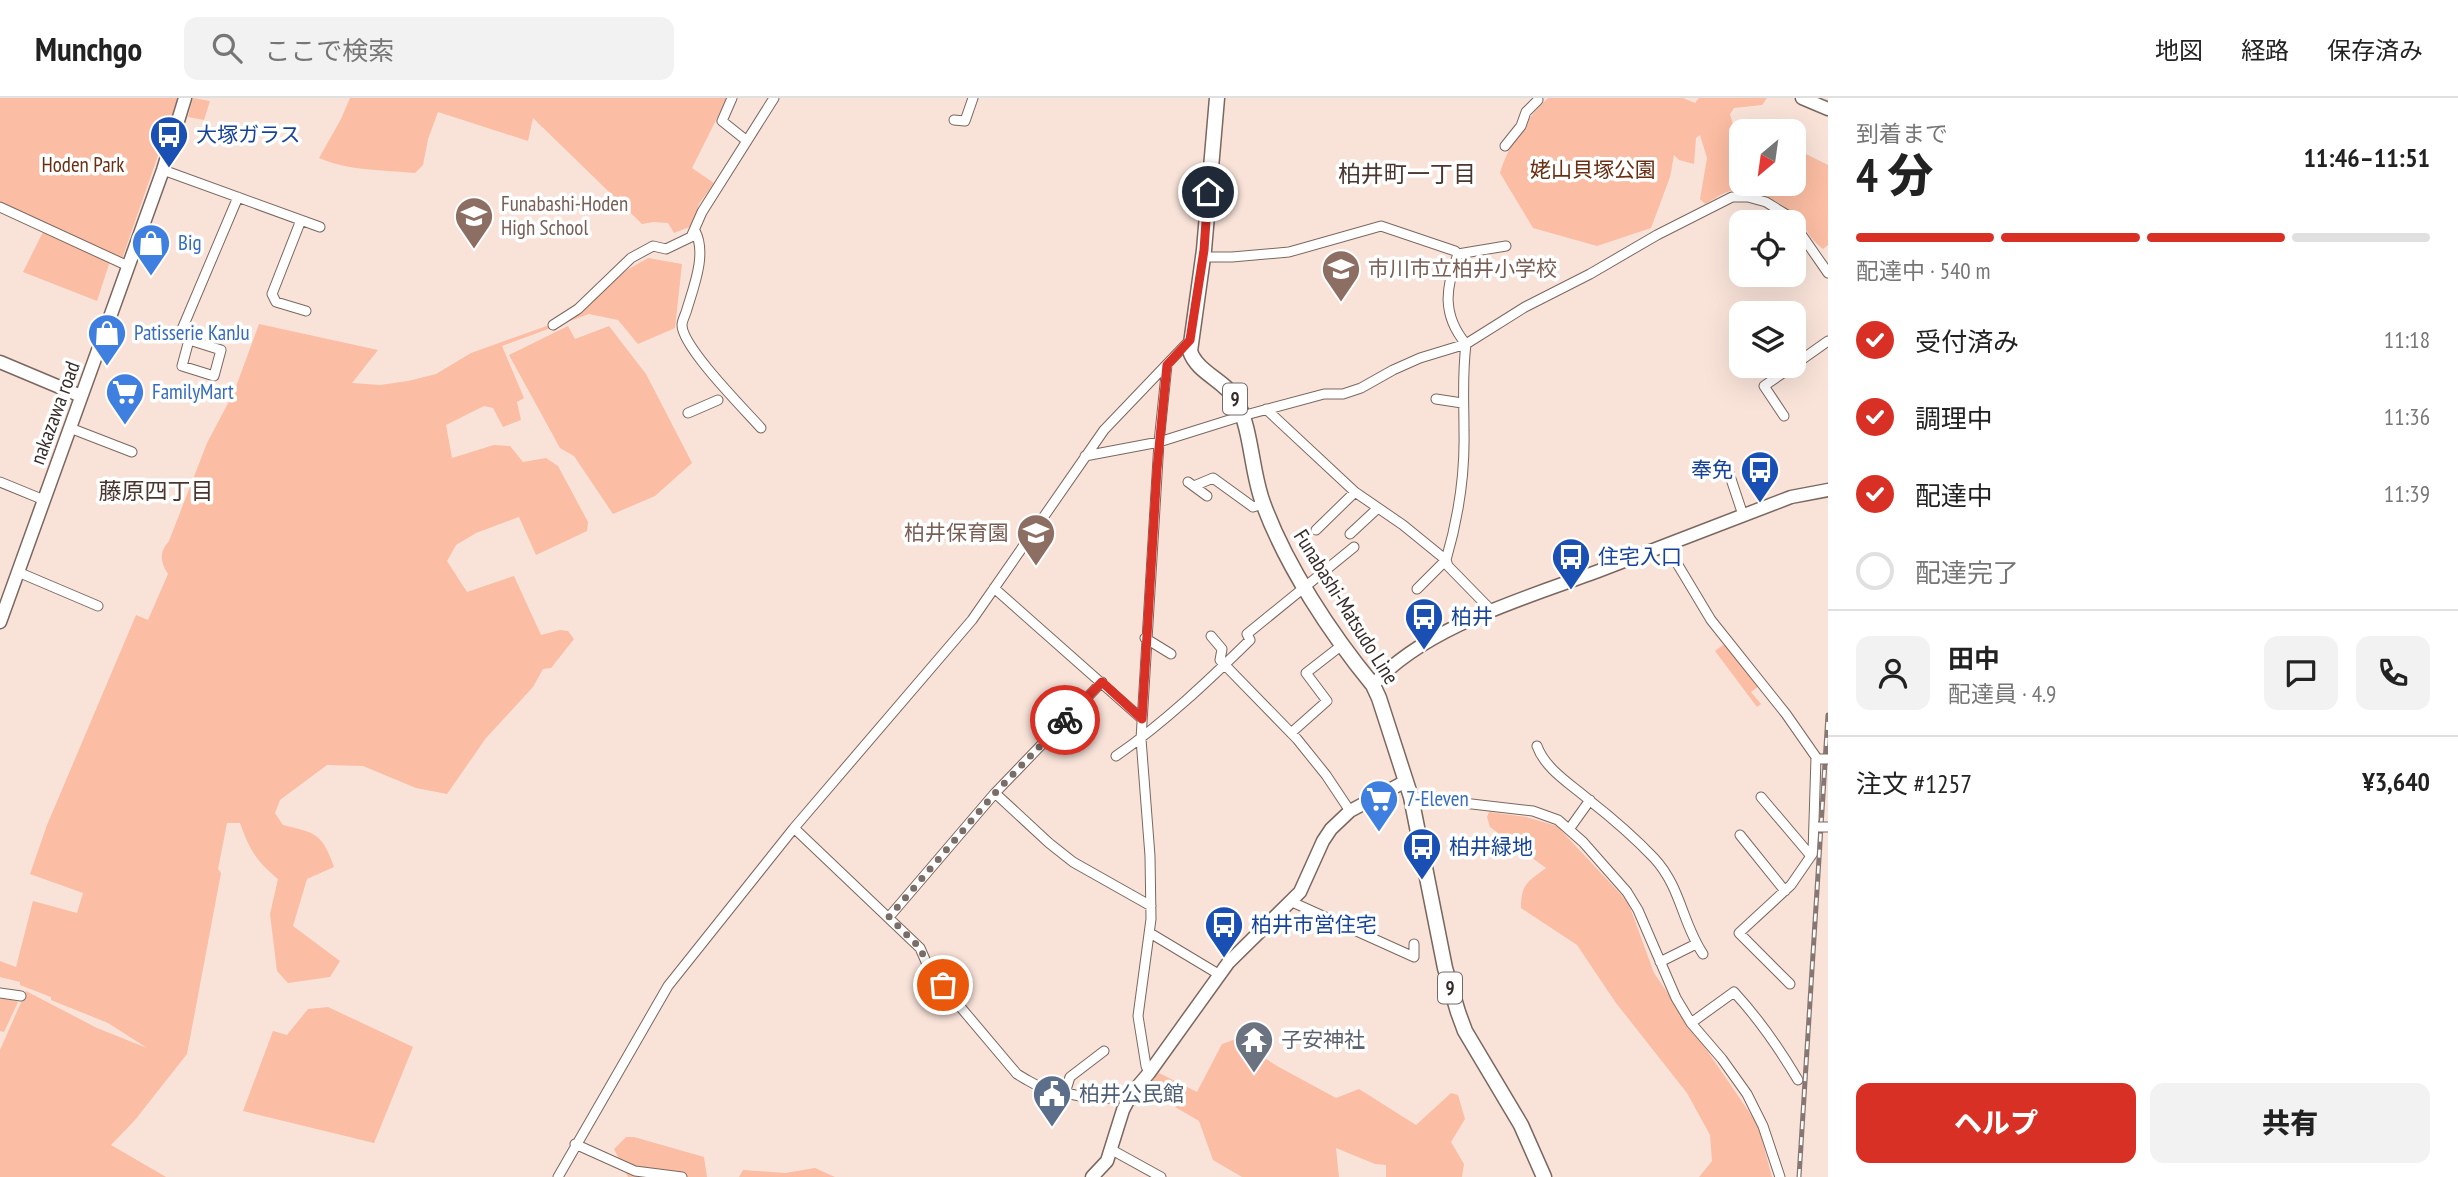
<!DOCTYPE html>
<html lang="ja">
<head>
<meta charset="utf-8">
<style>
	:root { --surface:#fff; --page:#f2f2f2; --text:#222; --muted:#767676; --line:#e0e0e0; --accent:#d93025 }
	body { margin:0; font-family:"PT Sans Narrow","Noto Sans JP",sans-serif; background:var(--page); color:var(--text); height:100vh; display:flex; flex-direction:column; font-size:26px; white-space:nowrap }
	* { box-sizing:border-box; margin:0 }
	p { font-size:23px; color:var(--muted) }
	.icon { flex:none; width:38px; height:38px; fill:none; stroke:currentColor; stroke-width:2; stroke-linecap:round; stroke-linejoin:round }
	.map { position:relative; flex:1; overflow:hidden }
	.sheet { display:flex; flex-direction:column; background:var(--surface); width:630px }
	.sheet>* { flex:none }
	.needle { width:46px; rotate:209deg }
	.tools { position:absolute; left:1729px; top:21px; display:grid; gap:14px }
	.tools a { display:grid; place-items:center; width:77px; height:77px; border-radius:14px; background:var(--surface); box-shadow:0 7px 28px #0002; font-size:35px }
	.pin { position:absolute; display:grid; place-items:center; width:60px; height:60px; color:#fff; margin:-30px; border:4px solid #fff; border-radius:50%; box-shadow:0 2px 7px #0007 }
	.courier { position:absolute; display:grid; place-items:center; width:70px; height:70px; margin:-35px; border:5px solid #d93025; border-radius:50%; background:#fff; color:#222; box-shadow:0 2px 9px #0007 }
	.summary em { font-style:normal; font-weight:800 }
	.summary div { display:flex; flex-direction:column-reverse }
	.summary { display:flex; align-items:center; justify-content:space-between; height:119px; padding:0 28px }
	h1 { font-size:46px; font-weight:800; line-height:52px }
	.bar { display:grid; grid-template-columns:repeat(4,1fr); gap:10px 7px; align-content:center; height:84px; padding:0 28px }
	.bar i { height:9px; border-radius:5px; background:var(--line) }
	.bar .selected { background:var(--accent) }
	.bar p { grid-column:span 4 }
	.line { display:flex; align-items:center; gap:18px; padding:0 28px; border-top:2px solid var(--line) }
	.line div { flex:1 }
	.round { display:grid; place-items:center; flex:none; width:74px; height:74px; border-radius:14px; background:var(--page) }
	ol { padding:0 28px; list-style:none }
	li { display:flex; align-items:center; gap:21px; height:77px }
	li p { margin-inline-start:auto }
	li .icon { padding:7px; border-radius:50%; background:var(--accent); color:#fff; stroke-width:4 }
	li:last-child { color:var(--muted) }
	li i { width:38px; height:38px; border:4px solid var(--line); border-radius:50% }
	.button { display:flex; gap:14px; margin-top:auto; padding:14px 28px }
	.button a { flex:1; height:80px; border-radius:14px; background:var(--accent); color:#fff; font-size:28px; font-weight:800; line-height:80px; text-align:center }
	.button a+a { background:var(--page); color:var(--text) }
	header { display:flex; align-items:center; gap:42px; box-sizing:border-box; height:98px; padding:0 35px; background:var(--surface); border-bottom:2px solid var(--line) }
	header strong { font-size:33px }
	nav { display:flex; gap:38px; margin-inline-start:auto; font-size:24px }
	.search { width:490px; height:63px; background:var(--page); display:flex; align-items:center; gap:18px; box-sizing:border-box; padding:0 24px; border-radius:14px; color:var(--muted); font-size:26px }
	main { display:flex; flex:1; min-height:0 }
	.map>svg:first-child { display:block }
	.green { fill:#fbbda3 }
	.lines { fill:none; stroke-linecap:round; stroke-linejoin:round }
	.minor-casing { stroke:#7b675f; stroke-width:11 }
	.tertiary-casing { stroke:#7b675f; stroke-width:15 }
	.primary-casing { stroke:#7b675f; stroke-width:17 }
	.minor { stroke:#fff; stroke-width:9 }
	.tertiary { stroke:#fff; stroke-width:12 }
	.primary { stroke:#fff; stroke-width:14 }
	.rail-casing { stroke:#867772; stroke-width:5 }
	.rail { stroke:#fff; stroke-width:2.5; stroke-dasharray:8; stroke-linecap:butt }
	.minor-bridge-casing { stroke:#7b675f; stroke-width:11; stroke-linecap:butt }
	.minor-bridge { stroke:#fff; stroke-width:9 }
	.done { stroke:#7a6c67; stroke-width:7; stroke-dasharray:0 12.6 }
	.route { stroke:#d93025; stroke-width:9 }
	.labels { text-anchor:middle; stroke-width:7; stroke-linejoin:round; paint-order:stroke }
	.shield { fill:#fff; stroke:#726b69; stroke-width:2 }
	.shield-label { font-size:19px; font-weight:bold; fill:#352c29 }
	.transit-label { font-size:21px; fill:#164399; stroke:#fff; text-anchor:start }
	.park-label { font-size:21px; fill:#6a2f13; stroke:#fff }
	.education-label { font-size:21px; fill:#785e54; stroke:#fff; text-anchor:start }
	.shop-label { font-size:21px; fill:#366cbe; stroke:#fff; text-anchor:start }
	.street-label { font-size:21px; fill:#352c29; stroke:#fff }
	.worship-label { font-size:21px; fill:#5b616d; stroke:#fff; text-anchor:start }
	.service-label { font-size:21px; fill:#4e5e75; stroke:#fff; text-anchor:start }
	.neighbourhood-label { font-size:23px; fill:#48362f; stroke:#fff }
</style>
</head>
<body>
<header>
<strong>Munchgo</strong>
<div class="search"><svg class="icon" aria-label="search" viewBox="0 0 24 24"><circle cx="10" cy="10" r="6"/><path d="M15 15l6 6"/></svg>ここで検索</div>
<nav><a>地図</a><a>経路</a><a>保存済み</a></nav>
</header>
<main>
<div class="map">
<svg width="1828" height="1079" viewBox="0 0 1828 1079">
	<rect width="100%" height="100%" fill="#f9e3d9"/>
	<path class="green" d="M0,0H178L122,161L0,105Z
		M193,0L210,3L204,22L188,19Z
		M350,0H727L692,70L714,85L699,106L692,128L674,135L668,125L653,124L642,126L533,20L528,43L438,14L428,41L423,67L415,75C383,72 349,73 319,60L341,21Z
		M1548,0H1683L1695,5L1699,0H1767L1762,7L1734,10L1730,16L1735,34L1741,35V86H1794V50L1828,67V147L1823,151C1809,140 1809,134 1798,122C1784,105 1754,87 1730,93C1722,95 1713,102 1705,106L1700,101L1707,60L1700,37L1696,40L1694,66L1679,62L1674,57L1670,79L1651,130L1597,148L1533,130L1500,75C1507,50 1528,18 1548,0Z
		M44,132L110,163L97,203L23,174Z
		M648,160L682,166L675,230L638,246L618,222L589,216L502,248L524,300L517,304L521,322L503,329L493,310L484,308L446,327L452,360L494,347L510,348L523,364L546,360L558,368L588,424L587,433L536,457L519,419L476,435L456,447L447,463L467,494L514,478L541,537L560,532L568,533L574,541L551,570L543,571L533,589L486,640L447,696L416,690L363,668L327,667L280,702L275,715L283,727C316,735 322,735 334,769L307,781L293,828L340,863L330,879L288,885L277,873L270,816L278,781C256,762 250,753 240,725H227L218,771L221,775L187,956L135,1022L111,1047L166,1079H0V952L26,893L97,930L147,950L108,925L51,902V899L20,887V884L0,879V863L16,869L33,803L77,815L83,795L30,776L47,727L136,517L148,522L168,476C160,463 159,455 169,443L207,345L234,294L259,226L378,252L352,285L380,287L408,283L436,276L471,255L572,219L627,172Z
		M568,228L575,241L609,228L646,276L692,365L655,398L613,416L574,358L560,350L509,257Z
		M1723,547L1727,548L1758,589L1751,594L1761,606L1757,609L1715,553Z
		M1489,714L1526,719L1557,728L1628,804L1654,875L1758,1027L1772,1079H1699L1712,1063L1710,1037L1687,995L1616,905L1577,847L1521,810C1521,785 1528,784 1546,770L1490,729L1487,719Z
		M0,898L18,904L4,934L0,933Z
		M328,909L413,949L374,1045L243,1013L273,933L287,937L308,911Z
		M1236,941L1277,968L1336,1000L1359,991L1416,1027L1451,995L1458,997L1465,1021L1451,1044L1464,1066L1462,1079H1386V1067L1375,1066L1336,1050L1339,1079H1242L1213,1062L1199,1023L1151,995L1150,985L1159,975L1197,994L1222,946Z
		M626,1039H634L704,1059L707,1079H628L614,1051Z
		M815,1070L835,1079H739L743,1072L785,1075Z"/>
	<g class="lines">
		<g class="minor-casing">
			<path id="minor" d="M732,0L722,23L747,43
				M954,22L965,23L973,0
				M1505,48L1521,28L1526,14L1538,2
				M163,72L320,129
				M0,109L128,168
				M301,122L272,196L276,204L306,213
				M1794,126L1828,175
				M695,133C707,155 694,188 687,211C686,216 682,222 682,227C682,249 745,312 761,330
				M1458,156C1446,189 1441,216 1466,246C1462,279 1464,301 1464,333C1465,376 1458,421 1446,462L1448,468L1492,513
				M1203,159H1232L1289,154L1381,128L1455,153L1458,156L1506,148
				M553,227L578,211L631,160L653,148L666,151L691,139L702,114L774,0
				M189,242L182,268L214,278L221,252L180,239V236L238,99
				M1794,267L1828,243
				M1436,301L1462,305
				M1266,311L1355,394L1403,427L1446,462L1417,491
				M688,315L718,302
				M1784,318L1764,288L1793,268
				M70,330L132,354
				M1085,358L1159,344L1242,318L1324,296H1343L1361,290L1393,272L1420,260L1466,246L1525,209L1590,176L1657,137L1732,99H1748L1766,104L1787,117L1792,124
				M1729,375L1743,417
				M0,384L44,402
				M1188,384L1207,398
				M1194,388L1213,380L1253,409L1263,406
				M1316,432L1355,394
				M1350,436L1378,410
				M1666,447L1711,522L1786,616L1816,659L1813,755L1791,787L1739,835L1790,886
				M18,474L98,508
				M994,490L1142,621
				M1211,538L1222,551L1220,562L1297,641L1326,677L1350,713
				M1145,540L1171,556
				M1102,584L995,695L1049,745L1073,764L1151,808
				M1291,635L1327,603L1306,575L1342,547
				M1537,648C1545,671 1572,687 1589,702C1612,720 1634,739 1654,760C1681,789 1682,825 1703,856
				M1116,658C1164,625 1208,583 1250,542L1247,536L1354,449
				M1411,699L1533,713L1558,722L1583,744L1627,794L1638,812L1676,900L1691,925L1722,961L1747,996L1763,1028L1780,1079
				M1761,699L1811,758
				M794,730L920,850L930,873L1017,976L1027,982L1038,988L1065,995L1100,1002L1132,995
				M1570,730L1590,702
				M1740,737L1785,793
				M1292,804L1414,859V846
				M889,819L995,695
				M1150,835L1220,877
				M1660,864L1696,846
				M0,895L21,898
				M1691,925L1734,894C1759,921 1779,950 1798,982
				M1149,975L1146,968L1138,918L1151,821L1150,758L1141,641L1159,344L1167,267
				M1065,995L1070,979L1104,953
				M575,1046L635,1073L682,1079
				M1112,1052L1161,1079
				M558,1079L668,888L794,730L972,522L1104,332L1190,242"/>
		</g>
		<g class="tertiary-casing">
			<path id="tertiary" d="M1802,0L1828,11
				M0,264L81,298
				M0,524L163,72L185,0
				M1373,587C1425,528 1529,499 1601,472C1664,448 1728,423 1791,399L1828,392
				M1092,1079L1107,1063L1123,1012L1132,995L1149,975L1228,865L1300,794L1323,743L1331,731L1350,713L1406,683"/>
		</g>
		<g class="primary-casing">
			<path id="primary" d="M1217,0L1204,152L1190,253C1197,275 1225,282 1236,302C1252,332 1251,373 1263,405C1286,468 1331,536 1373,587L1379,600L1411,699L1445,870L1458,914L1465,933L1521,1027L1544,1079"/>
		</g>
		<use href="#minor" class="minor"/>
		<use href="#tertiary" class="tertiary"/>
		<use href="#primary" class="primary"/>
		<g class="rail-casing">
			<path id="rail" d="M1799,1079L1828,617"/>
		</g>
		<use href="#rail" class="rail"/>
		<g class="minor-bridge-casing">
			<path id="minor-bridge" d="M1820,661H1828
				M1818,729H1828"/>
		</g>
		<use href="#minor-bridge" class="minor-bridge"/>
	</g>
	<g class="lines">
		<path class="done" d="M943,887L930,873L920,850L889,819L995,695L1065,622"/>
		<path class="route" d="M1065,622L1102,584L1142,621L1157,371L1167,267L1190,242L1204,152L1208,94"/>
	</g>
	<defs>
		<g id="bus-pin" transform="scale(2.0125)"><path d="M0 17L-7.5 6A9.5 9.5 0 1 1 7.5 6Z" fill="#1a4fb4" stroke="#fff"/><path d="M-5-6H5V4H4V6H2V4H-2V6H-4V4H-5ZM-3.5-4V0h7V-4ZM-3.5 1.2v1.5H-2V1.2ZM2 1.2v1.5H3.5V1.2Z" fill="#fff"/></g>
		<g id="school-pin" transform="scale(2.0125)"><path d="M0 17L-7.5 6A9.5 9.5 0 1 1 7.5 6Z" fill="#8d6e63" stroke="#fff"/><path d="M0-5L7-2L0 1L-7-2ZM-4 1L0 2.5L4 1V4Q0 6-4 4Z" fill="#fff"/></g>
		<g id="shop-pin" transform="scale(2.0125)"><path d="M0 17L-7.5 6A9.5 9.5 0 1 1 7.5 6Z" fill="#3f7fe0" stroke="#fff"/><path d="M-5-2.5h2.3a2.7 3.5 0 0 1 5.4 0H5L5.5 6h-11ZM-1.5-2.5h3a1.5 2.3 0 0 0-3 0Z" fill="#fff"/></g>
		<g id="supermarket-pin" transform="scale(2.0125)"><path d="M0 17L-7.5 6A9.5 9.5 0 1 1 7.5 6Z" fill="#3f7fe0" stroke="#fff"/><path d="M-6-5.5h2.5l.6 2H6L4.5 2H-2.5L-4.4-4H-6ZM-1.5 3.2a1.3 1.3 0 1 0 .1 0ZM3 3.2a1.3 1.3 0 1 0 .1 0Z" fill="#fff"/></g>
		<g id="temple-pin" transform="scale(2.0125)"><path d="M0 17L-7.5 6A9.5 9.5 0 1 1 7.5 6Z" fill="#6b7280" stroke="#fff"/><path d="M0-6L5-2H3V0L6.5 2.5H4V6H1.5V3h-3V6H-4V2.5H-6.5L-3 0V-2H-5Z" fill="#fff"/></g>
		<g id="civic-pin" transform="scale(2.0125)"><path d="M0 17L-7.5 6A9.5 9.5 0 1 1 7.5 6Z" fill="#5c6f8a" stroke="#fff"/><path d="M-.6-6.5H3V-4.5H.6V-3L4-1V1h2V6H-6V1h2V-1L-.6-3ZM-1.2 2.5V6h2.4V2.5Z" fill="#fff"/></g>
	</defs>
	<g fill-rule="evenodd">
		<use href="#bus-pin" x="169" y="37"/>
		<use href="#school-pin" x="474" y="118"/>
		<use href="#shop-pin" x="151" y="145"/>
		<use href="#school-pin" x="1341" y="171"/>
		<use href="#shop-pin" x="107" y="235"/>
		<use href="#supermarket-pin" x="125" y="294"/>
		<use href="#bus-pin" x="1760" y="372"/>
		<use href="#school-pin" x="1036" y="435"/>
		<use href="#bus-pin" x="1571" y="459"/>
		<use href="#bus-pin" x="1424" y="519"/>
		<use href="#supermarket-pin" x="1379" y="701"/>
		<use href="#bus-pin" x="1422" y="749"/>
		<use href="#bus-pin" x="1224" y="827"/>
		<use href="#temple-pin" x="1254" y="942"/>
		<use href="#civic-pin" x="1052" y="996"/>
	</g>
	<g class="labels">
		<g class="shield">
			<rect x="1223" y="285.5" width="24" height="31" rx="5"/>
			<rect x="1438" y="874.5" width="24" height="31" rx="5"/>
		</g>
		<g class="shield-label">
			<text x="1235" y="308">9</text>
			<text x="1450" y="897">9</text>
		</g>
		<g class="transit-label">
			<text x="196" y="44">大塚ガラス</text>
			<text x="1733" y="379" text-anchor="end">奉免</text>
			<text x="1598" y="466">住宅入口</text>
			<text x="1451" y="526">柏井</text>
			<text x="1449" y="756">柏井緑地</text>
			<text x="1251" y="834">柏井市営住宅</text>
		</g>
		<g class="park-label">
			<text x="83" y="74">Hoden Park</text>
			<text x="1593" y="79">姥山貝塚公園</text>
		</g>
		<g class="education-label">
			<text x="501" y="113">Funabashi-Hoden<tspan x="501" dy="24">High School</tspan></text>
			<text x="1368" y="178">市川市立柏井小学校</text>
			<text x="1009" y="442" text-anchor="end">柏井保育園</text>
		</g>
		<g class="shop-label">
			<text x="178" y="152">Big</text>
			<text x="134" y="242">Patisserie KanJu</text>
			<text x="152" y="301">FamilyMart</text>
			<text x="1406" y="708">7-Eleven</text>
		</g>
		<g class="street-label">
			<text transform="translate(55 315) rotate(-70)" y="7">nakazawa road</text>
			<text transform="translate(1346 509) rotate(58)" y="7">Funabashi-Matsudo Line</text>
		</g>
		<g class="worship-label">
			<text x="1281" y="949">子安神社</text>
		</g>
		<g class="service-label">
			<text x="1079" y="1003">柏井公民館</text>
		</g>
		<g class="neighbourhood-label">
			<text x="1407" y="84">柏井町一丁目</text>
			<text x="156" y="401">藤原四丁目</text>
		</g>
	</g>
</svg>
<div class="tools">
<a><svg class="needle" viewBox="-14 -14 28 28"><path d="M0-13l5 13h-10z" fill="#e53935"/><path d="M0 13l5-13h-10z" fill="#767676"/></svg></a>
<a><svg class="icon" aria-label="locate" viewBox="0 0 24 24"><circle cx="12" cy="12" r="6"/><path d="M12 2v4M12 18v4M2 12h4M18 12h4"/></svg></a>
<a><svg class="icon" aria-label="layers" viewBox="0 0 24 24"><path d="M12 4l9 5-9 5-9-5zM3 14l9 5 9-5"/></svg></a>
</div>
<div class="pin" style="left:943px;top:887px;background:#ea580c"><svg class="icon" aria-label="bag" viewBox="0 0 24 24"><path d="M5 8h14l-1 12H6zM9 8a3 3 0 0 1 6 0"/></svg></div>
<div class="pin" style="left:1208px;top:94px;background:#1f2937"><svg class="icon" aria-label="home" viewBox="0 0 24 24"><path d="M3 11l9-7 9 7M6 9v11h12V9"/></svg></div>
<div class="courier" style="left:1065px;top:622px"><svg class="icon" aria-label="bike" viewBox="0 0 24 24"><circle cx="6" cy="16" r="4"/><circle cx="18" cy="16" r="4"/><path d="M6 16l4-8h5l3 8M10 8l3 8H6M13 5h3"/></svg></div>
</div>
<section class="sheet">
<div class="summary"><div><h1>4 分</h1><p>到着まで</p></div><em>11:46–11:51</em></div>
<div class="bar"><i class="selected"></i><i class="selected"></i><i class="selected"></i><i></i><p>配達中 · 540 m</p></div>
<ol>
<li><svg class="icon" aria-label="check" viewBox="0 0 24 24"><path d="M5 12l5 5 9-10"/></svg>受付済み<p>11:18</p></li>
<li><svg class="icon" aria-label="check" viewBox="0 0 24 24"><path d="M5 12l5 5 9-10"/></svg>調理中<p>11:36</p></li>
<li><svg class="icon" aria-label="check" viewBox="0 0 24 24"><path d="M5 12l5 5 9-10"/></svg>配達中<p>11:39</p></li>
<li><i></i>配達完了</li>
</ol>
<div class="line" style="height:126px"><a class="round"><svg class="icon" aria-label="person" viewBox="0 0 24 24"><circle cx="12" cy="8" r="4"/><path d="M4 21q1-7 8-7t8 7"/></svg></a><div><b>田中</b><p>配達員 · 4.9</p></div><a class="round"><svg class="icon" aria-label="chat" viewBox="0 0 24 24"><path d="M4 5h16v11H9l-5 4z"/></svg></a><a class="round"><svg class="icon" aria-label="phone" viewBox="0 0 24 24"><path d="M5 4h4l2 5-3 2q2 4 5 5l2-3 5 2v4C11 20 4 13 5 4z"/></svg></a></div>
<div class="line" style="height:91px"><div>注文 #1257</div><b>¥3,640</b></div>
<div class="button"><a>ヘルプ</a><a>共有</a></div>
</section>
</main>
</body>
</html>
